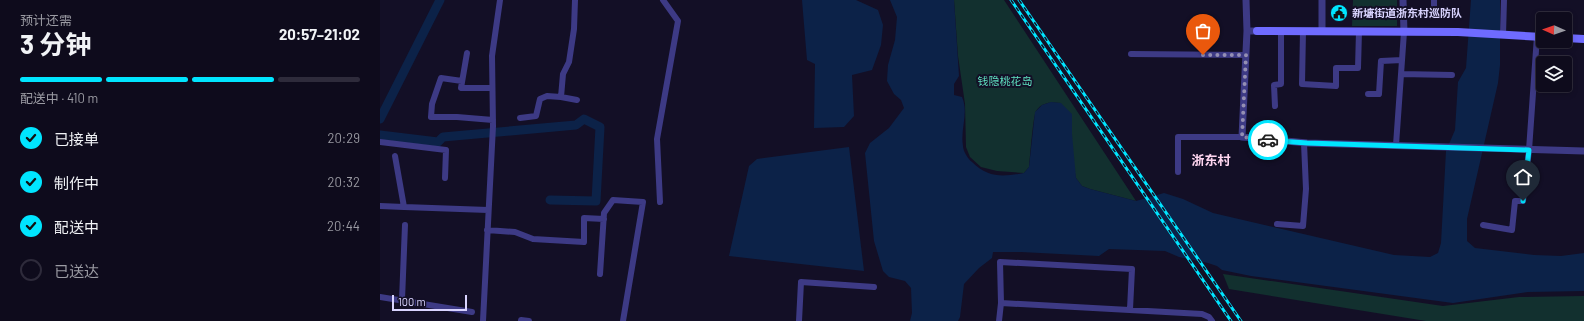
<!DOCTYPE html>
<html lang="zh">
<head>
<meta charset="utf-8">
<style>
	:root { --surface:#0e0b1c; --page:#171425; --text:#f1f3f6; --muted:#9b9ba3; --line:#2e2b3b; --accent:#00e5ff }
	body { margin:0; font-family:Barlow,"Noto Sans SC",sans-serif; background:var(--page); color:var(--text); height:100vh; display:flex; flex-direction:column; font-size:15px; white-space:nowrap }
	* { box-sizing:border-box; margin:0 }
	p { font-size:13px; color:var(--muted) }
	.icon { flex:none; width:22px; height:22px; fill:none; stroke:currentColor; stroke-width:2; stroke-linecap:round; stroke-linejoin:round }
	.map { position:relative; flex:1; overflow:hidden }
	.details { display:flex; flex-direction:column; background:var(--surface); width:380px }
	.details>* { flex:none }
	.needle { width:26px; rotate:272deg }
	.fabs { position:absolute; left:1156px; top:12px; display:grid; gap:8px }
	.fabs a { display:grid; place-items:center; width:36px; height:36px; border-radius:4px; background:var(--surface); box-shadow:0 2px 6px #0003,0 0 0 1px var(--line); font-size:20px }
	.scale { position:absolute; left:12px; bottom:10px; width:75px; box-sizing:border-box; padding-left:4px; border:2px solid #d9d4ff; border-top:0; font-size:11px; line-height:14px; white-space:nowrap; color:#d9d4ff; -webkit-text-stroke:3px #130f26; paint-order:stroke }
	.pin { position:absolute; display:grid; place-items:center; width:34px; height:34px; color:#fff; margin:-41px -17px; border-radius:50% 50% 50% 0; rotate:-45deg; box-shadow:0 0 4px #0007 }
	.pin .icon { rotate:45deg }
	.courier { position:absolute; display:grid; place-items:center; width:40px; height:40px; margin:-20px; border:3px solid #00e5ff; border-radius:50%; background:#fff; color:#222; box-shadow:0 1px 5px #0007 }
	.summary em { font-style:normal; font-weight:700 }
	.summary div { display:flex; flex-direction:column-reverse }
	.summary { display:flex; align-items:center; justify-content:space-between; height:68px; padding:0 20px }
	h1 { font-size:26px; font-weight:700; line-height:30px }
	.bar { display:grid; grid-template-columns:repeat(4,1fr); gap:6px 4px; align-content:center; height:48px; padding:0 20px }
	.bar i { height:5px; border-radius:3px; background:var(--line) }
	.bar .selected { background:var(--accent) }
	.bar p { grid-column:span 4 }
	ol { padding:0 20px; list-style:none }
	li { display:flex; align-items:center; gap:12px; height:44px }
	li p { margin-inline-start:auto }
	li .icon { padding:4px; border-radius:50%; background:var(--accent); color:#111; stroke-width:4 }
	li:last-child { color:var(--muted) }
	li i { width:22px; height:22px; border:2px solid var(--line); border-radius:50% }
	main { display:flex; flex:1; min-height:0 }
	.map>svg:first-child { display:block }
	.green { fill:#12302f }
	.water { fill:#0c2248 }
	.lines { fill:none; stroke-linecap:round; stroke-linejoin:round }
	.river { stroke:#0c2248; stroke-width:9 }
	.minor { stroke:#3d3a85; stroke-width:6 }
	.tertiary { stroke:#3d3a85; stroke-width:7 }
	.secondary { stroke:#6f6bff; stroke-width:8 }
	.rail-casing { stroke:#00e5ff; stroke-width:3 }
	.rail { stroke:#130f26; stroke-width:1.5; stroke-dasharray:4.5; stroke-linecap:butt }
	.done { stroke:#948fb3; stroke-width:4; stroke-dasharray:0 7.2 }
	.route { stroke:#00e5ff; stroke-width:5 }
	.labels { text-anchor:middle; stroke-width:4; stroke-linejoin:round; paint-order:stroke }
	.poi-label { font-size:11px; font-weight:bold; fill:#d9d4ff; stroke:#130f26; text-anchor:start }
	.park-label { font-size:11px; fill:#5fe0c0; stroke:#130f26 }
	.quarter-label { font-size:13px; font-weight:bold; fill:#ffd6f0; stroke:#130f26 }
</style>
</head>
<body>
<main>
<section class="details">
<div class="summary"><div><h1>3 分钟</h1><p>预计还需</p></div><em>20:57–21:02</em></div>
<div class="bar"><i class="selected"></i><i class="selected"></i><i class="selected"></i><i></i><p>配送中 · 410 m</p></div>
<ol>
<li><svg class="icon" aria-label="check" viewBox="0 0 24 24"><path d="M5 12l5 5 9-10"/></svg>已接单<p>20:29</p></li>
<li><svg class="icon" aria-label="check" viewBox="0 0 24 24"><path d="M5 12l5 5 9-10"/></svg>制作中<p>20:32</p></li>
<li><svg class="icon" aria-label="check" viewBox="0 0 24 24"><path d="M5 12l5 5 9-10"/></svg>配送中<p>20:44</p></li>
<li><i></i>已送达</li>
</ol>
</section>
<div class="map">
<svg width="1204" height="321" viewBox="0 0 1204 321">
	<rect width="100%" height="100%" fill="#130f26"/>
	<path class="green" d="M574,0H624L756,201L710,189L702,186L696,178L681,103C671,102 662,102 656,111C653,116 650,158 649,167L644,173L617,171L601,167L590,157L586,147L585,104L578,56Z
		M973,0H1017V26H972Z
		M843,274L1063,306L1139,297L1204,296V321H1046L849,289Z"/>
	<path class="water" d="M422,0H476L498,10L503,25L501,45L492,70L472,75L474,116L464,127L434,128L435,64L427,60Z
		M510,0H574L579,76L574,84V95L582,97C589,113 580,129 583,146C583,151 588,159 592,162C608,178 623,177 644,173L649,167L655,112L662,105L671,102L681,103L692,114V134L696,178L702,186L710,189L756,201L784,193L803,199L833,213L1014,255L1050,257L1058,253L1061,243L1066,151L1075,130L1078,82L1086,68L1091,0H1120V65L1118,83L1087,219V241L1095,248L1154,255L1181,256L1204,253V291L1148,292L1073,303L871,276L842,270L837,266L828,263L799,257L785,251L729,249L719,256L641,252H613L612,258L599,268L584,284L580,317L578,321H530L532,313L531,288L525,281L509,277L503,271L494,241L485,153L490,143L509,128L524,108L521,100L514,94L507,81L508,65L515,40L517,17Z
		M469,147L484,271L349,256L369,166L377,159Z"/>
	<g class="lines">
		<path class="river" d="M0,119L60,0
			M0,135L58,142L63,137L196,125L204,119L220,127L216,201L170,200"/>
		<path class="minor" d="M195,0L194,29L189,62L183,74L181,97L197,100
			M1023,11L1054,12V0
			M923,31L922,84L956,86V68H978L979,31
			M1123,35L1124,0
			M87,53L81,88H112
			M751,54L866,55
			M1021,74L1072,75
			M82,81L61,78L52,104L51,117H77L113,120
			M988,94H999L1001,61L1022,60
			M895,106L894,85L901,84V31
			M140,118L156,116L160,99L167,96L181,97
			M0,142L66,150L65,178
			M1016,145L1024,32
			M15,156L24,207L108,210
			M798,172V137H862
			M280,202L277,139L298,21L283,0
			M0,206L24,207
			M897,224L923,226L926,189L924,143
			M1103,225L1132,230L1135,201H1143L1149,150L1157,36
			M107,230L135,232L153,239L204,242V218L224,219
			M220,274L224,213L233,200L263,202L243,321
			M0,297L92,312
			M22,300L25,225
			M621,303L822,314L829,317L832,321
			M141,320L149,321
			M103,321L113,126L112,56L120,0
			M419,321L421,282L494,287
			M619,321L621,303L620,262L752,269L750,309"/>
		<path class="tertiary" d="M866,0L867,31
			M942,0V31
			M1023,0L1024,32
			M877,31H867L862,137L927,143L1204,151"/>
		<path class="secondary" d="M877,31L1078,32L1163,37
			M1185,38L1204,39"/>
		<g class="rail-casing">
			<path id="rail" d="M631,0L851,321
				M639,0L861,321"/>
		</g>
		<use href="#rail" class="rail"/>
	</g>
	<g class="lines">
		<path class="done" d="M823,55H866L862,137L888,140"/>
		<path class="route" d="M888,140L927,143L1149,150L1143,201"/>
	</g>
	<defs>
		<g id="civic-disc" transform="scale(0.9)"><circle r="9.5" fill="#00e5ff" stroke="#130f26"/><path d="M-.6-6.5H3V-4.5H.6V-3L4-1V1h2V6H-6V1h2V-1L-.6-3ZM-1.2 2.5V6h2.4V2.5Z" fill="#111"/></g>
	</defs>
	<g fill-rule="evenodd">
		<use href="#civic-disc" x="959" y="13"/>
	</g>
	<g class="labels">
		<g class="poi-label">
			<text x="972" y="17">新塘街道浙东村巡防队</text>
		</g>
		<g class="park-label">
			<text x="625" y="85">钱隐桃花岛</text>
		</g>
		<g class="quarter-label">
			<text x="831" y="165">浙东村</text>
		</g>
	</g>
</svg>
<div class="fabs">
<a><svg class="needle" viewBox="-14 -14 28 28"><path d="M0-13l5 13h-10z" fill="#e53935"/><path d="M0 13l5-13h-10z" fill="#9b9ba3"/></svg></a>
<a><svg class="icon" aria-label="layers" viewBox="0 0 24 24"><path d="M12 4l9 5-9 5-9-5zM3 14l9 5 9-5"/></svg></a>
</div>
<div class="scale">100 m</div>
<div class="pin" style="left:823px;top:55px;background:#ea580c"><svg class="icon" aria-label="bag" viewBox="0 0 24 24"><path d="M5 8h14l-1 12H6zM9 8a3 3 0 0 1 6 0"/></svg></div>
<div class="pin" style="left:1143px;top:201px;background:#1f2937"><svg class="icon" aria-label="home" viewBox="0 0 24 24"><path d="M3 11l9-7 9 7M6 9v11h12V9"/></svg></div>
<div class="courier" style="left:888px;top:140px"><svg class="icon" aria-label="car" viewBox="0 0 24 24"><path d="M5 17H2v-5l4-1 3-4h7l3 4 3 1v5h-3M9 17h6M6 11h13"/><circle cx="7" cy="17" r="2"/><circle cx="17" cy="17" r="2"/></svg></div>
</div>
</main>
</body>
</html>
